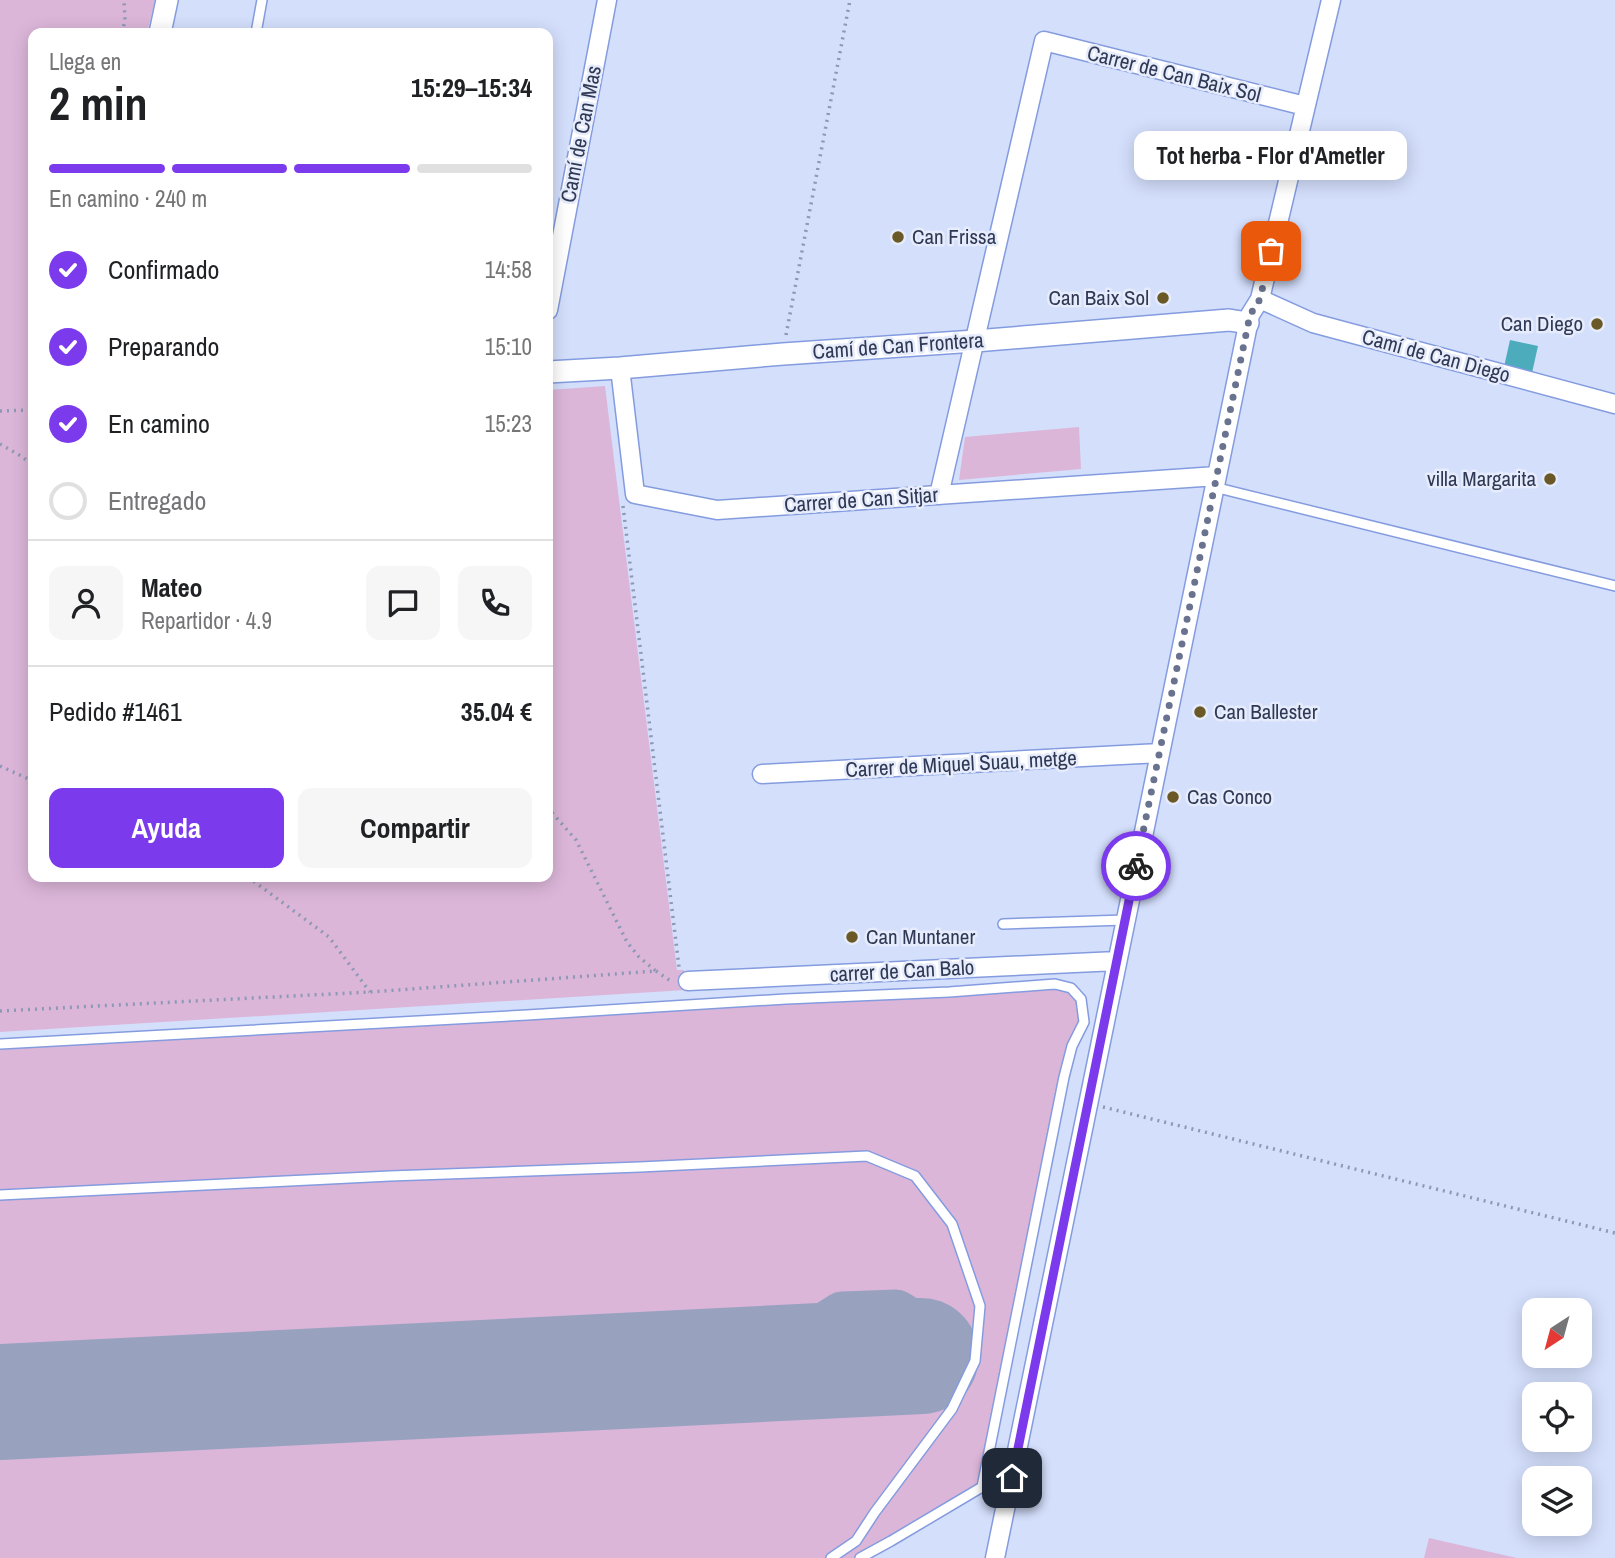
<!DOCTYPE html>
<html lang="es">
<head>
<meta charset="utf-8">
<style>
	:root { --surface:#fff; --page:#f6f6f6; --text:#202124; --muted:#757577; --line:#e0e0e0; --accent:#7c3aed }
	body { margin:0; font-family:"Archivo Narrow",sans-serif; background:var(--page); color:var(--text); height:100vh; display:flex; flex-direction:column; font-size:26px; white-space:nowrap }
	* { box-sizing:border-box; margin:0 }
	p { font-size:23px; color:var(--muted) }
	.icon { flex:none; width:38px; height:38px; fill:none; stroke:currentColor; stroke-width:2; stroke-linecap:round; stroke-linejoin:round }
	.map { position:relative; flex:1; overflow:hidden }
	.details { position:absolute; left:28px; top:28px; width:525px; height:854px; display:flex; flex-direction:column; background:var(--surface); border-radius:14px; box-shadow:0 4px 18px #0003 }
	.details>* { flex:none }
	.needle { width:46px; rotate:216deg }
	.buttons { position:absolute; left:1522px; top:1298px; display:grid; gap:14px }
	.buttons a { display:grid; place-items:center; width:70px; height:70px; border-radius:14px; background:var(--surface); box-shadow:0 4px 18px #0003; font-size:35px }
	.pin { position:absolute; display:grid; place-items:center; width:60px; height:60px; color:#fff; margin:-30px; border-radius:14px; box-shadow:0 4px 10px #0006 }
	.courier { position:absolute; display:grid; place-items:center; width:70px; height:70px; margin:-35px; border:5px solid #7c3aed; border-radius:50%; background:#fff; color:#222; box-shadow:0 2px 9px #0007 }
	.bubble { position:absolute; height:49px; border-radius:14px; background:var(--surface); box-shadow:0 4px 18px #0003; font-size:23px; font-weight:800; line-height:49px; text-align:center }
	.summary em { font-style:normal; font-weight:800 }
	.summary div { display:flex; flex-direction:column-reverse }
	.summary { display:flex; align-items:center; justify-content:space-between; height:119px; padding:0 21px }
	h1 { font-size:46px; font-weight:800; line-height:52px }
	.bar { display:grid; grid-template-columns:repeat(4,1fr); gap:10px 7px; align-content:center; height:84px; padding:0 21px }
	.bar i { height:9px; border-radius:5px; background:var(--line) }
	.bar .current { background:var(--accent) }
	.bar p { grid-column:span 4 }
	.line { display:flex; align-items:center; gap:18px; padding:0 21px; border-top:2px solid var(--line) }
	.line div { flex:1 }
	.round { display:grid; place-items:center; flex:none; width:74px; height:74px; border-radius:14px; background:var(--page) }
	ol { padding:0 21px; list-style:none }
	li { display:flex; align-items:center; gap:21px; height:77px }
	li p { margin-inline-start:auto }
	li .icon { padding:7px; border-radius:50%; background:var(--accent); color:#fff; stroke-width:4 }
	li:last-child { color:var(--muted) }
	li i { width:38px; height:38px; border:4px solid var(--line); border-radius:50% }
	.action { display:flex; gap:14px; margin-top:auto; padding:14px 21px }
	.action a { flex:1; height:80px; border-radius:14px; background:var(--accent); color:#fff; font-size:28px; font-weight:800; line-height:80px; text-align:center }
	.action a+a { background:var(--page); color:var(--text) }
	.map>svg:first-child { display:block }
	.green { fill:#dcb6d9 }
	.water { fill:#4cacbb }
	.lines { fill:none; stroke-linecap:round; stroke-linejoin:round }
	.taxiway { stroke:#98a2bf; stroke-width:47 }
	.runway { stroke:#98a2bf; stroke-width:116 }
	.service-casing { stroke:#849cdf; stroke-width:12 }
	.minor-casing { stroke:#849cdf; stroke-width:21 }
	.tertiary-casing { stroke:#849cdf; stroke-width:24 }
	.path { stroke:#8d98b5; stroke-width:3.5; stroke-dasharray:2 5; stroke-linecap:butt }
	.service { stroke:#fff; stroke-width:9 }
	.minor { stroke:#fff; stroke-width:18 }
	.tertiary { stroke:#fff; stroke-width:21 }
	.done { stroke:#69738f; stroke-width:7; stroke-dasharray:0 12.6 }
	.route { stroke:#7c3aed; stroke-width:9 }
	.poi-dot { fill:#6a5826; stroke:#e6ecfb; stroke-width:2.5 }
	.labels { text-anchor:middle; stroke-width:5; stroke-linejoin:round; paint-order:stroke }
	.street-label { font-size:21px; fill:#2f3955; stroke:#e6ecfb }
	.poi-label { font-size:21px; fill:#2f3955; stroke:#e6ecfb; text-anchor:start }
</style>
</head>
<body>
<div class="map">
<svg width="1615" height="1558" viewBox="0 0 1615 1558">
	<rect width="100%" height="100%" fill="#d4dffc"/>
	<path class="green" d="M0,0H155L147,33H33V877H548V390L605,386L677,970H684L686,990L0,1032Z
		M1079,427L1081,469L959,480L965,437Z
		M1055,984L1081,999L1076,1038L982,1487L865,1558H0V1432L928,1383L923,1298L836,1304L789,1335L0,1372V1045Z
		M1429,1538L1517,1558H1424Z"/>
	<path class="water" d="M1510,340L1538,346L1532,373L1504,367Z"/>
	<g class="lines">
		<path class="taxiway" d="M896,1313C905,1318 914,1324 917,1336C919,1345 917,1354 912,1362C908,1369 902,1372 895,1375C870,1385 851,1364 828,1360C807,1356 784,1360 763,1361L782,1353L842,1315Z"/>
		<path class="runway" d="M0,1402L921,1356"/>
		<g class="service-casing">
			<path id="service" d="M256,33L262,0
				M1214,487L1615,586
				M1003,924L1125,920
				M0,1044L527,1015L786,999L949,992L1055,984L1071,988L1081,999L1084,1022L1072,1046L1064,1077L982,1487L891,1541L860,1558
				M0,1195L390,1176L640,1167L867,1156L915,1176L952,1224L980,1306L975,1361L952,1409L875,1512L856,1541L831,1558"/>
		</g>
		<g class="minor-casing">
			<path id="minor" d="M1260,299L1313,323L1615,404
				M548,310L607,0
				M620,368L635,494L717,510L1217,476
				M939,495L1044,41L1305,106
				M762,774L1160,753
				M688,981L1117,961
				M995,1558L1250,315L1260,299L1331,0"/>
		</g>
		<g class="tertiary-casing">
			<path id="tertiary" d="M160,33L167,0
				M548,372L620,368L783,354L975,341L1229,320L1248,323"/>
		</g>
		<path class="path" d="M122,33L125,20L124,0
			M786,335L850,0
			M0,411L33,410
			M0,444L21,456L33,465
			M623,506L679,967
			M0,766L33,781
			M248,877L329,937L370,992
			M656,971L672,982
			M0,1011L370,992L656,971L639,957L627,942L576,840L548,808
			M1103,1107L1615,1233"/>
		<use href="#service" class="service"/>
		<use href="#minor" class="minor"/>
		<use href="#tertiary" class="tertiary"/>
	</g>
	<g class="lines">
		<path class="done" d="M1136,866L1250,315L1260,299L1271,251"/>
		<path class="route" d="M1012,1478L1136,866"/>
	</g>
	<g class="poi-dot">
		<circle cx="898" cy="237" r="7"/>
		<circle cx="1163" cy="298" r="7"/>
		<circle cx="1597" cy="324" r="7"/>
		<circle cx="1550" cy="479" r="7"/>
		<circle cx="1200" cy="712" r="7"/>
		<circle cx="1173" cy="797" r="7"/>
		<circle cx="852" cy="937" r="7"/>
	</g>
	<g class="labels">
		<g class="street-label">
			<text transform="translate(1174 74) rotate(14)" y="7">Carrer de Can Baix Sol</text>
			<text transform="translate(581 134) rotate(-79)" y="7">Camí de Can Mas</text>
			<text transform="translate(898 346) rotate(-4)" y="7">Camí de Can Frontera</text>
			<text transform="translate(1436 356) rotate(15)" y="7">Camí de Can Diego</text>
			<text transform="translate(861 500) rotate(-4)" y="7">Carrer de Can Sitjar</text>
			<text transform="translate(961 764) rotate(-3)" y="7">Carrer de Miquel Suau, metge</text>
			<text transform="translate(902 971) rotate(-3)" y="7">carrer de Can Balo</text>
		</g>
		<g class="poi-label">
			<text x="912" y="244">Can Frissa</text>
			<text x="1149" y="305" text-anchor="end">Can Baix Sol</text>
			<text x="1583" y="331" text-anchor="end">Can Diego</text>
			<text x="1536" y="486" text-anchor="end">villa Margarita</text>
			<text x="1214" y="719">Can Ballester</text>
			<text x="1187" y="804">Cas Conco</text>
			<text x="866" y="944">Can Muntaner</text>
		</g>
	</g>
</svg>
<div class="buttons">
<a><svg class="needle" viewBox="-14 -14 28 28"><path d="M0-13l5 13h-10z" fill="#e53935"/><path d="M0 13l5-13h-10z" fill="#757577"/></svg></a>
<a><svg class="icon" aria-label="locate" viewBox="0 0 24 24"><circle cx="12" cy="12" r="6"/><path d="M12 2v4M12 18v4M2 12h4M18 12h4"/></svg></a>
<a><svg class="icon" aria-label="layers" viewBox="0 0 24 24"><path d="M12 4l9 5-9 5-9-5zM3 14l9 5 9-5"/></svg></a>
</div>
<div class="pin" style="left:1271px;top:251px;background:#ea580c"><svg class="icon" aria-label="bag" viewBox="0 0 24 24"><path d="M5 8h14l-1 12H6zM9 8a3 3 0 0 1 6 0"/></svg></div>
<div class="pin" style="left:1012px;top:1478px;background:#1f2937"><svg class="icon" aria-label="home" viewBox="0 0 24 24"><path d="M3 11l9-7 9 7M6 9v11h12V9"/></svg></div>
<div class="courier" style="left:1136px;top:866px"><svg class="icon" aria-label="bike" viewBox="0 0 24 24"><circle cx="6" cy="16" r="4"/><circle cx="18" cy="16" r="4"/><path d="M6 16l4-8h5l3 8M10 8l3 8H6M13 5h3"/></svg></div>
<div class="bubble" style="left:1134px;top:131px;width:273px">Tot herba - Flor d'Ametler</div>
<section class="details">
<div class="summary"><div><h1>2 min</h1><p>Llega en</p></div><em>15:29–15:34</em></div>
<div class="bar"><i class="current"></i><i class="current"></i><i class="current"></i><i></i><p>En camino · 240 m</p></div>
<ol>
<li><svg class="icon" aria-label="check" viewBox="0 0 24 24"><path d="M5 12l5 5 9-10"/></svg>Confirmado<p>14:58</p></li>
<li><svg class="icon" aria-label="check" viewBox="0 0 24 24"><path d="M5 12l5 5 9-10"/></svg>Preparando<p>15:10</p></li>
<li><svg class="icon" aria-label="check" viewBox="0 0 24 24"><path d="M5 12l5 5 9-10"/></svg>En camino<p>15:23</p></li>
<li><i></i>Entregado</li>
</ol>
<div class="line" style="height:126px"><a class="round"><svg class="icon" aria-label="person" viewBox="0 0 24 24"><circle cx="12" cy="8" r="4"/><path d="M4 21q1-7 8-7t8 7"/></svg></a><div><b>Mateo</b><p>Repartidor · 4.9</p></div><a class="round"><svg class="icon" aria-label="chat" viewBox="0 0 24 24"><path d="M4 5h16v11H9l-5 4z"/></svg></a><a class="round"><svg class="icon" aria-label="phone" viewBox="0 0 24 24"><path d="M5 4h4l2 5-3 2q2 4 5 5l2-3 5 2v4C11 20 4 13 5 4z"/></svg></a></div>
<div class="line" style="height:91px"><div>Pedido #1461</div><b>35.04 €</b></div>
<div class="action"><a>Ayuda</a><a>Compartir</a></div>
</section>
</div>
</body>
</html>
